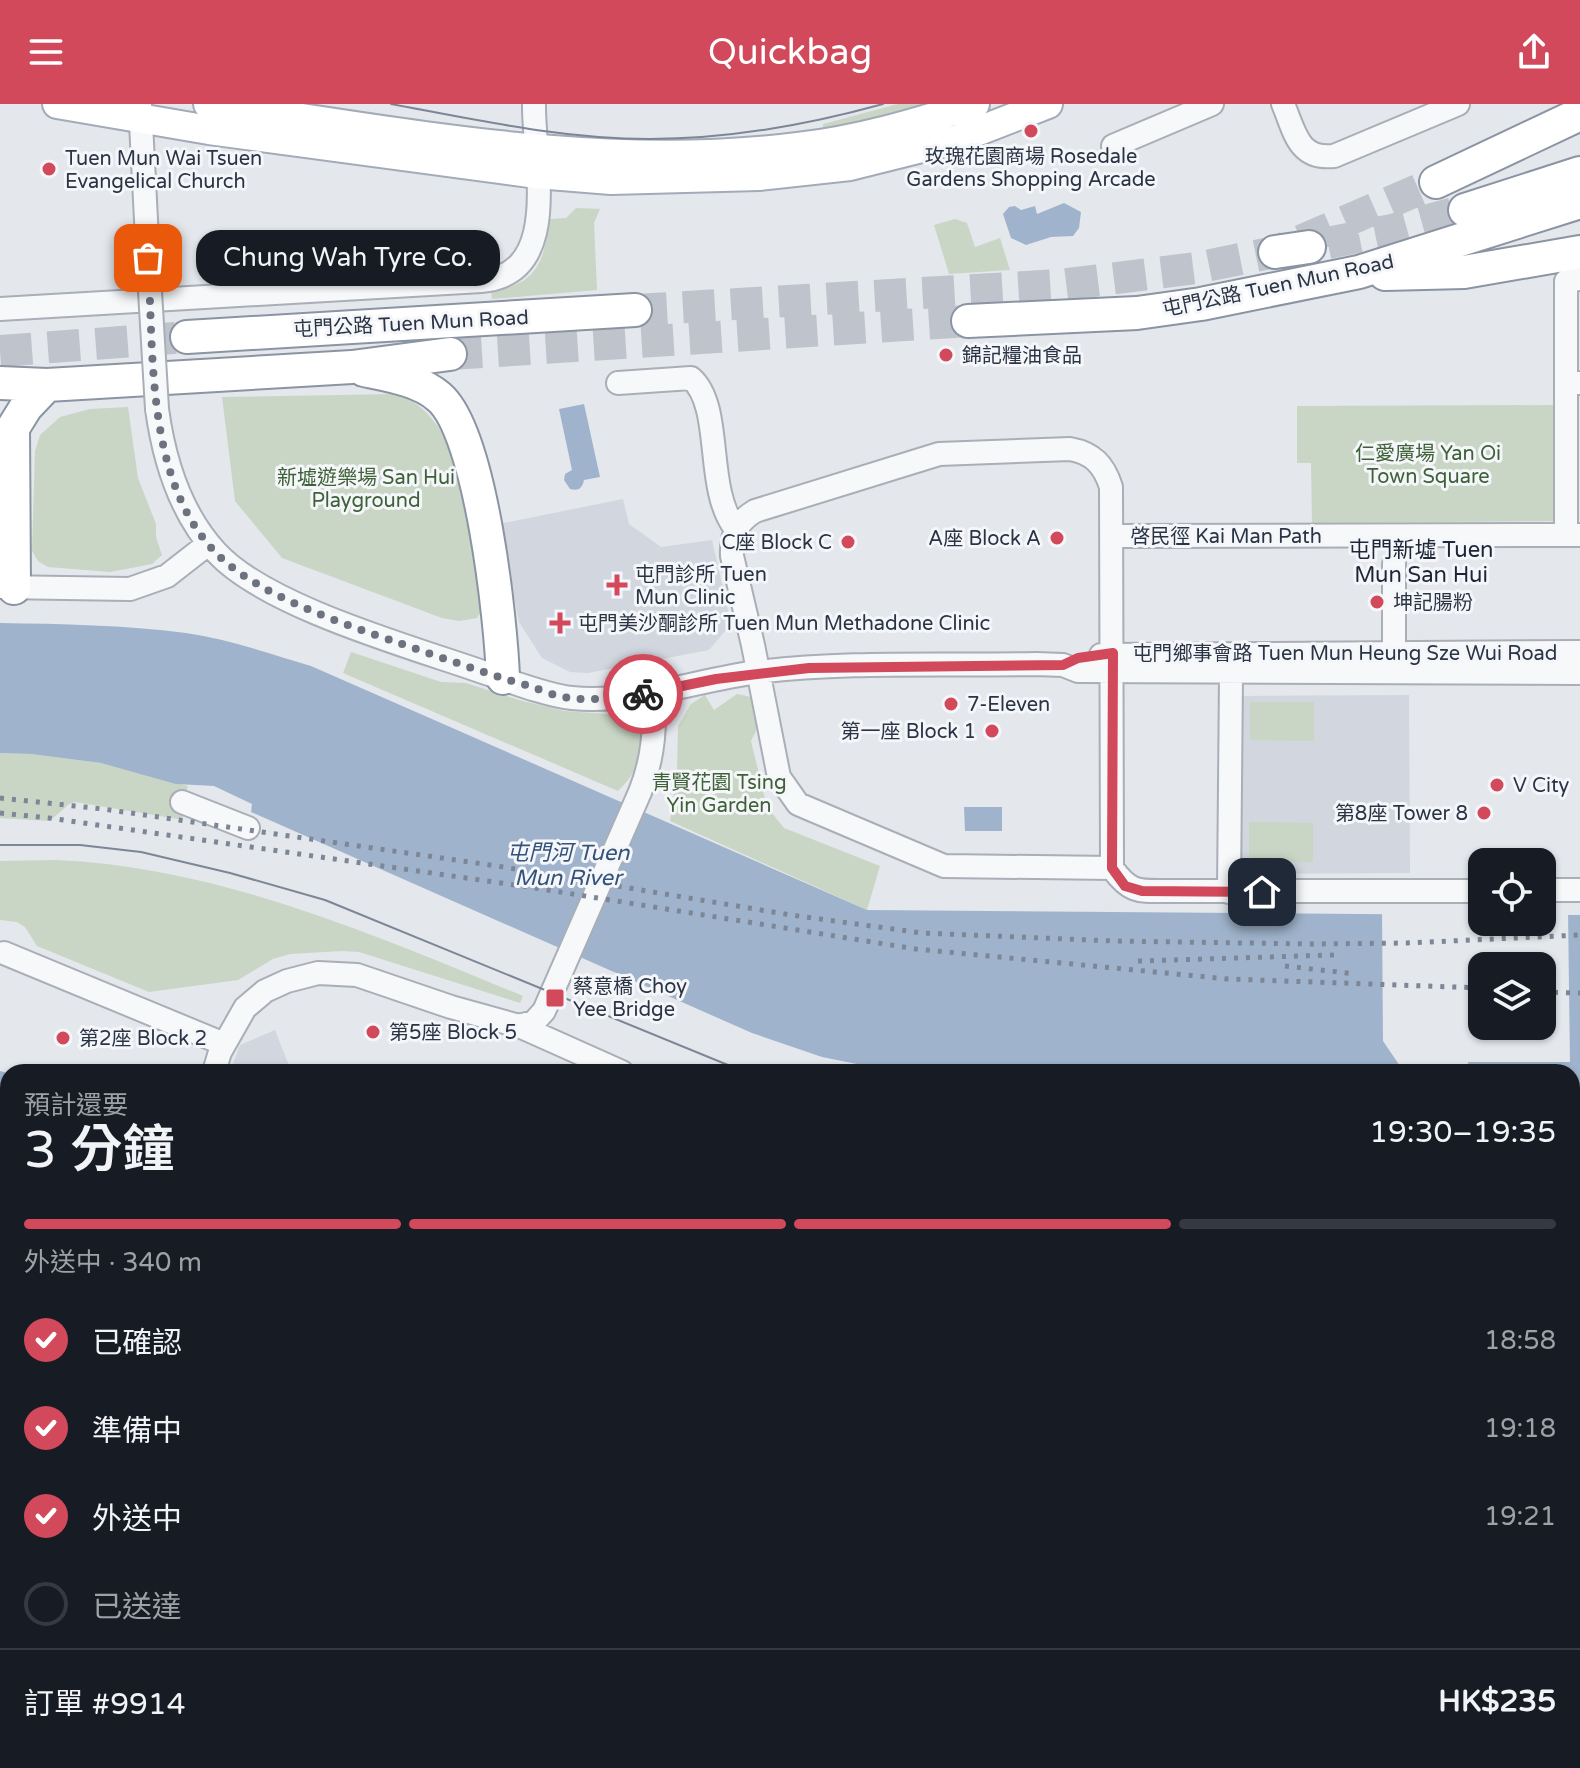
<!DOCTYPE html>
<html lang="zh-TW">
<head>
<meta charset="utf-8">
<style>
	:root { --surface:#171b24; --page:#242831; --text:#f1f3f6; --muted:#9ea1a6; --line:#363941; --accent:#d1495b }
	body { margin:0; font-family:"Varela Round","Noto Sans TC",sans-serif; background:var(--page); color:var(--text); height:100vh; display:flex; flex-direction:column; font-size:30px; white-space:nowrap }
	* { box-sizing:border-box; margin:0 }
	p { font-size:26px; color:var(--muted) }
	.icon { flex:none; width:44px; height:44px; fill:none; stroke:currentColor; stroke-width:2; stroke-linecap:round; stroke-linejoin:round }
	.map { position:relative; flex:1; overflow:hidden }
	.sheet { position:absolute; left:0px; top:960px; width:1580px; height:704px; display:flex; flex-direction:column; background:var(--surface); border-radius:24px 24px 0 0; box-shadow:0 2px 6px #0004 }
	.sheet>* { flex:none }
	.fabs { position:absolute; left:1468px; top:744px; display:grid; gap:16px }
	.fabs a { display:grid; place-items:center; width:88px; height:88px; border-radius:16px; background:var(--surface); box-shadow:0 2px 6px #0004; font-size:40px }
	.pin { position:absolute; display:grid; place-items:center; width:68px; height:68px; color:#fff; margin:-34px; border-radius:16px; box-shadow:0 4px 12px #0006 }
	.courier { position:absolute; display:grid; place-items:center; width:80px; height:80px; margin:-40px; border:6px solid #d1495b; border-radius:50%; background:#fff; color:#222; box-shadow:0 2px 10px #0007 }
	.bubble { position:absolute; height:56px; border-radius:24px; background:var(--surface); box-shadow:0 2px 6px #0004; font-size:26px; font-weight:600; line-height:56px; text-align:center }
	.overview em { font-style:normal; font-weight:600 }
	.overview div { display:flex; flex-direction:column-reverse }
	.overview { display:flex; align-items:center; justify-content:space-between; height:136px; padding:0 24px }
	h1 { font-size:52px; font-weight:600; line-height:60px }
	.bar { display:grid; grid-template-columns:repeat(4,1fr); gap:12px 8px; align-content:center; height:96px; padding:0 24px }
	.bar i { height:10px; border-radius:6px; background:var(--line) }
	.bar .selected { background:var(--accent) }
	.bar p { grid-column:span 4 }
	.line { display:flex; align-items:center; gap:20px; padding:0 24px; border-top:2px solid var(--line) }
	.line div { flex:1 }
	ol { padding:0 24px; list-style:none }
	li { display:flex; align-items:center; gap:24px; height:88px }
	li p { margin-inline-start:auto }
	li .icon { padding:8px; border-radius:50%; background:var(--accent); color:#fff; stroke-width:4 }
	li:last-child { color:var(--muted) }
	li i { width:44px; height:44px; border:4px solid var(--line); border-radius:50% }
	header { display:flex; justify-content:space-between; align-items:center; height:104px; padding:0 24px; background:var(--accent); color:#fff; font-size:36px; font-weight:600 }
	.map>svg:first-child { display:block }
	.built { fill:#d2d6de }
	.green { fill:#c9d6c5 }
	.water { fill:#9fb4cc; fill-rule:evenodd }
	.pier { fill:#e4e7ec; fill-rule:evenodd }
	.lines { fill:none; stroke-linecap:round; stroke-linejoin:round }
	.highway-tunnel { stroke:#bfc3cb; stroke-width:32; stroke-dasharray:32 16; stroke-linecap:butt }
	.minor-casing { stroke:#a9aeb7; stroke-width:26 }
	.major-casing { stroke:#a3abb8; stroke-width:32 }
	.highway-casing { stroke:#8b94a3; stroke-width:36 }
	.minor { stroke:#f7f8fa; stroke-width:22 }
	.major { stroke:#fff; stroke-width:28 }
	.highway { stroke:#fff; stroke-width:32 }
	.tram { stroke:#7d8696; stroke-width:2 }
	.rail { stroke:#7d8696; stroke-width:5; stroke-dasharray:4 8; stroke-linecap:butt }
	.minor-bridge-casing { stroke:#a9aeb7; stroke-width:26; stroke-linecap:butt }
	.minor-bridge { stroke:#f7f8fa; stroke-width:22 }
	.done { stroke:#6c737f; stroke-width:8; stroke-dasharray:0 14.4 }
	.route { stroke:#d1495b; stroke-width:10 }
	.poi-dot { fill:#d1495b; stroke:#f4f6f9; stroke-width:3 }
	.labels { text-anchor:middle; stroke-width:6; stroke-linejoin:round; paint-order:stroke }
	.poi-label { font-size:20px; fill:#2b3445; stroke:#f4f6f9; text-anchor:start }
	.street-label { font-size:20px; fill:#2b3445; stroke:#f4f6f9 }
	.park-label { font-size:20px; fill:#3f6138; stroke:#f4f6f9 }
	.neighbourhood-label { font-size:22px; fill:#1d2536; stroke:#f4f6f9 }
	.water-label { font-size:22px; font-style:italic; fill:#34527a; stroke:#f4f6f9 }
</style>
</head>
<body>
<header><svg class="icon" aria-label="menu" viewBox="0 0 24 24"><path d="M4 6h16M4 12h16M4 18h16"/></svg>Quickbag<svg class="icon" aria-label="share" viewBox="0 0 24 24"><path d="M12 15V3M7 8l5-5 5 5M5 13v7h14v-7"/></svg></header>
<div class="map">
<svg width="1580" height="1664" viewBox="0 0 1580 1664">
	<rect width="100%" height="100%" fill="#e4e7ec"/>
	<path class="built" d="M623,395L629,420L661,443L712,436L731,520L709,546L588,569L570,568L542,554L519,518L499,420Z
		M1409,591L1410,769L1242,770L1240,592Z
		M275,926L290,964L300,968H230L240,941Z
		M1572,1307L1580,1308V1492H1572Z
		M254,1656H313L307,1664H255Z
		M1035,1656H1192L1180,1664H1034Z"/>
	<path class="green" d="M898,0H938L823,28V20Z
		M576,104L600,105L594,119L597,186L492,195L491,186C538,182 544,156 550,115L566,114Z
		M955,115L967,119L975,143L1000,134L1010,166L949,170L934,121Z
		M396,290C428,300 444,329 457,358L482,506L477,514L459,517L442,514L282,454L235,397L222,293Z
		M1557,301L1558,417L1312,419L1311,359H1297V302Z
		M128,303L138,374L156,420V433L162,451L152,460L110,468L48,463L38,457L32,447L35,347L40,331L60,313L90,305Z
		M351,548L441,578L466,579L519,596L564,607L637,612L647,621C644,650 640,665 618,687L343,569Z
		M737,590L751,593L757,625L751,637L767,703L784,724L880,762L867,806L670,717L677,670L678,622L691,600L705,591L714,606Z
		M1250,598H1314V637L1250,636Z
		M0,649L31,650L101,659L188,682L180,705L190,709L178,715L75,698L69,700L50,717L0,714Z
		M1249,718L1313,719V758L1249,757Z
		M56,756C220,763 374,831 523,892L520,899L359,848L342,847L290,850L273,855L238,876L149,888L37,842L25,823L17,818L0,816V757Z
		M0,1009L8,1012V1404L0,1406Z"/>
	<path class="water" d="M1064,99L1081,108L1079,124L1073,132L1051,133L1026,141L1011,134L1003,110L1009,103L1015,102L1021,106L1035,102L1037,110Z
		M584,300L600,373L584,376C582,385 578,387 570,385L564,376L565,370L572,366L559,305Z
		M0,519C62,520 124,521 186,529C228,535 270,550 311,562L867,806L1482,811V818H1542V811H1580V992H1572V968H897L822,953L752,929L251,708L252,700L214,682L176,680L101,659L31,650L0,649ZM1482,862H1542V922H1482Z
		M964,703H1002V727H965Z
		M0,967L8,969V1004L0,1001Z
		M8,1076V1154L0,1157V1077Z
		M0,1181L8,1188V1225L0,1234Z"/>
	<path class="pier" d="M1382,806L1482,807V818H1542V807H1568L1570,958H1468L1467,968H1404L1383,937ZM1482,862H1542V922H1482Z"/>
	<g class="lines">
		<path class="highway-tunnel" d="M1328,139L1392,126L1465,106
			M635,206L1060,181L1196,164L1275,148L1436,78
			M0,247L187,233
			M450,250L968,217"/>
		<g class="minor-casing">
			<path id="minor" d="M140,0L148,154
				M1283,0C1295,28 1298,56 1334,52L1458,0
				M1113,42L1212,0
				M0,205L481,177C564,170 533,56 534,0
				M618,279L691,274C724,303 704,383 735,424
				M1566,279V431
				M1579,279H1566V177L1580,175
				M157,305C164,356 180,409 216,448C264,501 404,541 474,565C499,573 546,592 572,594C635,600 696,576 758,568C849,557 944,562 1036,560L1063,561L1078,567L1580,569
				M1112,432L1580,431
				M1394,460V549
				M0,483L130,485L167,472L208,440
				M1101,551L1580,548
				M182,698L248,724
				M1112,764L944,762L798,700L779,673L753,541L732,452C731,430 737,418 755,407L939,350L1070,345C1093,349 1104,361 1111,383L1112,764C1131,790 1139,787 1169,787H1482
				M1542,786H1580
				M1229,788L1231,573
				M4,849L224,940
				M519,922L534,918L544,907L640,688C653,656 656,623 653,589
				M214,968L220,948L245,904L265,887L287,877L318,869L357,871L451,903L519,922L622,968
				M1572,1089H1580
				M1572,1515H1580
				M599,1664L605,1656
				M1385,1664V1656"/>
		</g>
		<g class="major-casing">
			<path id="major" d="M57,0L209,26L537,70L611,76L759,72L850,62L958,35L1048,0
				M208,0C405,28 599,68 798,43C858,36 917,19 975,0
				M1572,1266H1580
				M1572,1287H1580
				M0,1421L8,1418
				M0,1450L8,1448
				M427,1656L430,1664
				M453,1656L456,1664"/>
		</g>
		<g class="highway-casing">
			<path id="highway" d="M1436,78L1580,10
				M1465,106L1580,69
				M1275,148L1309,143
				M1385,170L1464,168L1580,148
				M968,217L1137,209L1201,200L1359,168L1580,98
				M187,233L635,206
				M364,266C388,271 420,276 439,293C481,328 501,517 503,574
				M0,279L47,281L352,263L450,250
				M14,484L13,324L26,303L47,281"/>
		</g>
		<use href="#minor" class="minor"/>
		<use href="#major" class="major"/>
		<use href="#highway" class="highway"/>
		<path class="tram" d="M391,0C477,16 562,35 650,35C730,35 807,21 883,0
			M0,741H80L141,748L230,769L325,796L745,968
			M1572,1038H1580"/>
		<path class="rail" d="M0,694L103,705L497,762L791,811L922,829L1113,837L1312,840L1407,839L1580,831
			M0,709L49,714L529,783L916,845L1228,875L1482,884
			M1138,857L1334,851
			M1285,862L1356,870
			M1542,888L1580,889"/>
		<g class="minor-bridge-casing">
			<path id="minor-bridge" d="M148,154L157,305"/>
		</g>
		<use href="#minor-bridge" class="minor-bridge"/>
	</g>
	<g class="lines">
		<path class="done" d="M148,154C154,249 145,377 217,450C264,497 363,526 425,548C460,560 494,572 529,582C542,586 556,593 570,594C593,597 620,593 643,590"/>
		<path class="route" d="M643,590L716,575L809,564L1063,561L1078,554L1113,549L1112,764L1125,782L1142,787L1262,788"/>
	</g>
	<g class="poi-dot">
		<circle cx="1031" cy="27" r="8"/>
		<circle cx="49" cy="65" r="8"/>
		<circle cx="946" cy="251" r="8"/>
		<circle cx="1057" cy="434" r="8"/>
		<circle cx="848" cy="438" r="8"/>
		<path d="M613 469h8v8h8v8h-8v8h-8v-8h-8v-8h8z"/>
		<circle cx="1377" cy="498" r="8"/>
		<path d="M556 507h8v8h8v8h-8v8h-8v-8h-8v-8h8z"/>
		<circle cx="951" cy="600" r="8"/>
		<circle cx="992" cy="627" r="8"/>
		<circle cx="1497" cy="681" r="8"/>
		<circle cx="1484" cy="709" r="8"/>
		<rect x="545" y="884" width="20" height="20" rx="4"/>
		<circle cx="373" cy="928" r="8"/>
		<circle cx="63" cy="934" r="8"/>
	</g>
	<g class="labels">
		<g class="poi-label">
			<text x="1031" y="59" text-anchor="middle">玫瑰花園商場 Rosedale<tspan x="1031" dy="23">Gardens Shopping Arcade</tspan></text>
			<text x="65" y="61">Tuen Mun Wai Tsuen<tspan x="65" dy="23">Evangelical Church</tspan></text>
			<text x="962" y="258">錦記糧油食品</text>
			<text x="1041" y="441" text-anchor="end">A座 Block A</text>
			<text x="832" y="445" text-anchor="end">C座 Block C</text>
			<text x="635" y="477">屯門診所 Tuen<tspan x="635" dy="23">Mun Clinic</tspan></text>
			<text x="1393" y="505">坤記腸粉</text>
			<text x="578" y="526">屯門美沙酮診所 Tuen Mun Methadone Clinic</text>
			<text x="967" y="607">7-Eleven</text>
			<text x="976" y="634" text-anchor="end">第一座 Block 1</text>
			<text x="1513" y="688">V City</text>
			<text x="1468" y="716" text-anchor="end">第8座 Tower 8</text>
			<text x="573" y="889">蔡意橋 Choy<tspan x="573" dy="23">Yee Bridge</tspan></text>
			<text x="389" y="935">第5座 Block 5</text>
			<text x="79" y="941">第2座 Block 2</text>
		</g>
		<g class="street-label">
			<text transform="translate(1278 181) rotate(-12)" y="7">屯門公路 Tuen Mun Road</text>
			<text transform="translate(411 219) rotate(-3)" y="7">屯門公路 Tuen Mun Road</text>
			<text x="1226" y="439">啓民徑 Kai Man Path</text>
			<text x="1345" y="556">屯門鄉事會路 Tuen Mun Heung Sze Wui Road</text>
		</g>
		<g class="park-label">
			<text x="1428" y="356">仁愛廣場 Yan Oi<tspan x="1428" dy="23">Town Square</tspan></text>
			<text x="366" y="380">新墟遊樂場 San Hui<tspan x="366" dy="23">Playground</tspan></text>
			<text x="719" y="685">青賢花園 Tsing<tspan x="719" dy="23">Yin Garden</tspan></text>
		</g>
		<g class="neighbourhood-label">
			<text x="1421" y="453">屯門新墟 Tuen<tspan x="1421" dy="25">Mun San Hui</tspan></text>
		</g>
		<g class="water-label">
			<text x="568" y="756">屯門河 Tuen<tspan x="568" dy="25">Mun River</tspan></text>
		</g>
	</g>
</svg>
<div class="fabs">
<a><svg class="icon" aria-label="locate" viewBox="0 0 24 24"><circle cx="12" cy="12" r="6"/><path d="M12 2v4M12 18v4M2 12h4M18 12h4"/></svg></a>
<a><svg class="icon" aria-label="layers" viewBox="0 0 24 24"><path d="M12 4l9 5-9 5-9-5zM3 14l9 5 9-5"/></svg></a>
</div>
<div class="pin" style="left:148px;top:154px;background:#ea580c"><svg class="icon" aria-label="bag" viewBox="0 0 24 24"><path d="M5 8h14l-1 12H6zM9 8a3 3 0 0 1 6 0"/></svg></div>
<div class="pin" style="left:1262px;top:788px;background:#1f2937"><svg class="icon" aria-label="home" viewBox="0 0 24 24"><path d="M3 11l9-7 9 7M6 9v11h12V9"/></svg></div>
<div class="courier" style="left:643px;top:590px"><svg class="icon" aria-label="bike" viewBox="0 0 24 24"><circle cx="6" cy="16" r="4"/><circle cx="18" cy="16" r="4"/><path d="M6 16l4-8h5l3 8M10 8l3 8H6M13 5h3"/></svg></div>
<div class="bubble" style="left:196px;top:126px;width:304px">Chung Wah Tyre Co.</div>
<section class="sheet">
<div class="overview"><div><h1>3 分鐘</h1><p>預計還要</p></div><em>19:30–19:35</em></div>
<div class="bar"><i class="selected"></i><i class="selected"></i><i class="selected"></i><i></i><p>外送中 · 340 m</p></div>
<ol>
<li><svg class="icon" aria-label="check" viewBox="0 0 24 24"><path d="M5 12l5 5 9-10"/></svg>已確認<p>18:58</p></li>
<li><svg class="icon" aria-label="check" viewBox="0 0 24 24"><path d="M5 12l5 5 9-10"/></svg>準備中<p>19:18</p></li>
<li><svg class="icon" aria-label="check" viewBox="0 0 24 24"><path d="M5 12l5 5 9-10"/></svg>外送中<p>19:21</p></li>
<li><i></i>已送達</li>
</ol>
<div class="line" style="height:104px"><div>訂單 #9914</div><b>HK$235</b></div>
</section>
</div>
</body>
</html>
